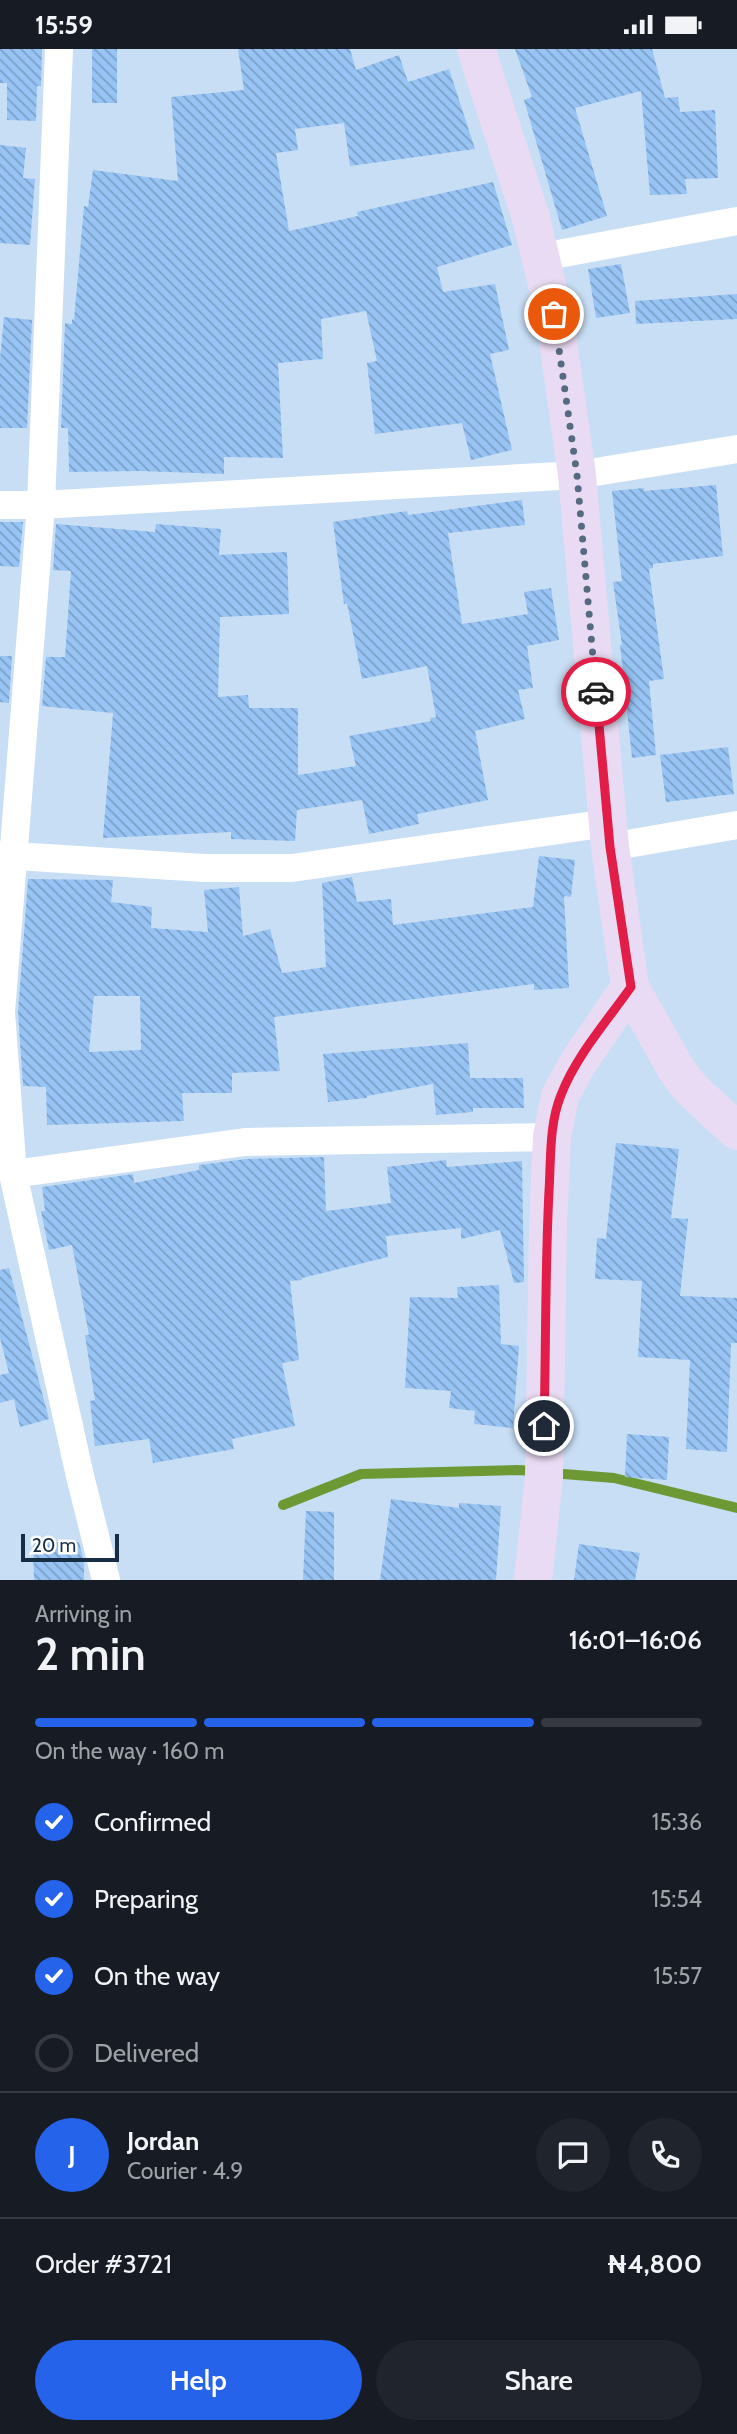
<!DOCTYPE html>
<html lang="en">
<head>
<meta charset="utf-8">
<style>
	:root { --surface:#171b24; --page:#20242c; --text:#f1f3f6; --muted:#9ea1a6; --line:#363941; --accent:#2563eb }
	body { margin:0; font-family:Cabin,sans-serif; background:var(--page); color:var(--text); height:100vh; display:flex; flex-direction:column; font-size:26px; white-space:nowrap }
	* { box-sizing:border-box; margin:0 }
	p { font-size:23px; color:var(--muted) }
	.icon { flex:none; width:38px; height:38px; fill:none; stroke:currentColor; stroke-width:2; stroke-linecap:round; stroke-linejoin:round }
	.map { position:relative; height:1531px; overflow:hidden }
	.drawer { display:flex; flex-direction:column; background:var(--surface); flex:1 }
	.drawer>* { flex:none }
	.scale { position:absolute; left:21px; bottom:18px; width:98px; box-sizing:border-box; padding-left:7px; border:4px solid #172d43; border-top:0; font-size:19px; line-height:24px; white-space:nowrap; color:#172d43; -webkit-text-stroke:5px #fcfcfc; paint-order:stroke }
	.pin { position:absolute; display:grid; place-items:center; width:60px; height:60px; color:#fff; margin:-30px; border:4px solid #fff; border-radius:50%; box-shadow:0 2px 7px #0007 }
	.courier { position:absolute; display:grid; place-items:center; width:70px; height:70px; margin:-35px; border:5px solid #e11d48; border-radius:50%; background:#fff; color:#222; box-shadow:0 2px 9px #0007 }
	.head em { font-style:normal; font-weight:600 }
	.head div { display:flex; flex-direction:column-reverse }
	.head { display:flex; align-items:center; justify-content:space-between; height:119px; padding:0 35px }
	h1 { font-size:46px; font-weight:600; line-height:52px }
	.bar { display:grid; grid-template-columns:repeat(4,1fr); gap:10px 7px; align-content:center; height:84px; padding:0 35px }
	.bar i { height:9px; border-radius:5px; background:var(--line) }
	.bar .current { background:var(--accent) }
	.bar p { grid-column:span 4 }
	.line { display:flex; align-items:center; gap:18px; padding:0 35px; border-top:2px solid var(--line) }
	.line div { flex:1 }
	.round { display:grid; place-items:center; flex:none; width:74px; height:74px; border-radius:37px; background:var(--page) }
	ol { padding:0 35px; list-style:none }
	li { display:flex; align-items:center; gap:21px; height:77px }
	li p { margin-inline-start:auto }
	li .icon { padding:7px; border-radius:50%; background:var(--accent); color:#fff; stroke-width:4 }
	li:last-child { color:var(--muted) }
	li i { width:38px; height:38px; border:4px solid var(--line); border-radius:50% }
	.cta { display:flex; gap:14px; margin-top:auto; padding:14px 35px }
	.cta a { flex:1; height:80px; border-radius:42px; background:var(--accent); color:#fff; font-size:28px; font-weight:600; line-height:80px; text-align:center }
	.cta a+a { background:var(--page); color:var(--text) }
	.status { display:flex; justify-content:space-between; align-items:center; height:49px; padding:0 35px; background:var(--surface); direction:ltr }
	.status svg { height:19px; fill:currentColor }
	.map>svg:first-child { display:block }
	.lines { fill:none; stroke-linecap:round; stroke-linejoin:round }
	.stream { stroke:#6d9935; stroke-width:10 }
	.building { fill:url(#building-back-hatch); fill-rule:evenodd }
	.street { stroke:#fff; stroke-width:28 }
	.secondary { stroke:#e9dbf3; stroke-width:38 }
	.done { stroke:#556b81; stroke-width:7; stroke-dasharray:0 12.6 }
	.route { stroke:#e11d48; stroke-width:9 }
</style>
</head>
<body>
<div class="status"><b>15:59</b><svg viewBox="0 0 49 12"><path d="M0 12V9h3v3zM5 12V6h3v6zM10 12V3h3v9zM15 12V0h3v12zM26 1h20v11H26zM47 4h2v5h-2z"/></svg></div>
<div class="map">
<svg width="737" height="1531" viewBox="0 0 737 1531">
	<defs>
		<pattern id="building-back-hatch" width="6" height="6" patternUnits="userSpaceOnUse" patternTransform="scale(1.75)"><rect width="6" height="6" fill="#97c4f4"/><path d="M-1 5l2 2M0 0l6 6M5-1l2 2" fill="none" stroke="#7aa0c7"/></pattern>
	</defs>
	<rect width="100%" height="100%" fill="#c8def5"/>
	<g class="lines">
		<path class="stream" d="M551,1424L614,1429L737,1459
			M283,1456L361,1425L517,1421L536,1422"/>
	</g>
	<path class="building" d="M0,0H42L41,37H37L36,72L7,71V34H0Z
		M92,0H117V54H92Z
		M238,0H350L356,21L399,6L408,33L449,20L475,100L350,117L344,74L295,80L298,101L276,104L289,182L358,167L357,163L493,133L512,196L437,218L443,243L495,235L509,301L490,305L512,401L471,411L462,374L375,385L367,314L377,312L366,262L321,270L323,310L278,314L283,409L224,408V425L140,422L69,423L68,379H61L65,274L72,275V270L74,271L84,157L88,158L93,121L178,132L171,48L244,41Z
		M515,0H652L665,49L678,48L680,63L715,61L718,129L685,130L687,145L650,146L641,42L575,59L607,167L562,181L524,51L532,48Z
		M0,96L26,99L23,129L35,130L30,196L0,194Z
		M621,215L630,264L596,269L588,220Z
		M737,245V270L636,275L635,252Z
		M4,268L32,271L27,379H0V310Z
		M716,436L723,507L653,515V519L649,520L664,630L649,632L656,706L632,709L620,596H622L613,533L622,532L612,442L644,439V442Z
		M522,451L525,476L448,484L462,575L528,565L524,543L551,539L559,591L527,597L533,639L518,641L525,670L475,682L488,751L417,765L419,775L369,785L362,751L297,761L295,792L231,790V783L103,789L113,664L42,657L46,608H65L71,522L53,521L56,475L155,483L156,475L221,480L219,506L287,503L289,565L220,568L218,648L248,646L249,659H298V726L356,717L349,687L431,672L430,669L436,668L427,617L362,630L347,554L344,555L333,473L407,462L408,466Z
		M0,473H23L19,518L0,517Z
		M0,607H12L9,654L0,653Z
		M728,698L734,745L666,753L660,706Z
		M539,807L575,811L571,848L564,847L569,939L534,941V935L274,968L280,1022L232,1024V1044H182L184,1072L47,1076L46,1038L23,1037L18,963L28,830L113,831L111,853L152,858L151,879L208,883L204,841L239,838L243,887L270,880L282,924L326,918L322,834L352,828L357,853L391,850L393,876L533,858ZM94,947H140L141,1001L89,1003Z
		M468,994L470,1029H523L524,1059H473V1063L436,1066L433,1035L367,1047V1049L328,1053L323,1005Z
		M616,1094L679,1100L671,1169L688,1170L680,1247L737,1249V1294H731L727,1403L686,1400L690,1311L638,1308L642,1232L595,1230L597,1189L606,1190Z
		M324,1108L326,1162L391,1154L387,1118L446,1111L447,1118L522,1112L524,1233L514,1234L500,1181L461,1190V1179L386,1187L388,1208L302,1229V1231L290,1232L299,1311L282,1314L295,1377L232,1390L234,1400L153,1414L149,1390L95,1397L90,1352L95,1351L85,1286H89L72,1196L49,1201L41,1162H45L42,1138L133,1125L134,1134L199,1121V1116L246,1110Z
		M9,1219L49,1370L20,1378L14,1350L0,1354V1326L9,1324L0,1289V1221Z
		M499,1236L501,1295L519,1297L513,1379L474,1375L475,1362L449,1359L451,1342L405,1339L410,1248L458,1249L457,1238Z
		M627,1385L669,1388L667,1431L625,1428Z
		M391,1450L459,1459V1454L501,1457L496,1531H380Z
		M306,1462L334,1463V1531H303Z
		M33,1493H79L84,1512V1531H34Z
		M579,1495L640,1504L635,1531H574Z"/>
	<g class="lines">
		<path class="street" d="M59,0L41,456L1,963L13,1125L80,1427L106,1531
			M542,208L737,172
			M0,456H41L577,426L737,400
			M610,798L737,776
			M0,806L204,819H292L608,774
			M13,1125L245,1093L552,1088"/>
		<path class="secondary" d="M476,0L531,169L554,265L577,426L610,798L630,938L676,1020L691,1040L737,1082
			M533,1531L544,1428L548,1175L552,1088L560,1047L578,1014L630,938"/>
	</g>
	<g class="lines">
		<path class="done" d="M554,265L577,426L596,643"/>
		<path class="route" d="M544,1377C546,1299 545,1220 549,1142C551,1111 549,1075 561,1046C576,1007 607,972 631,938L610,798L596,643"/>
	</g>
</svg>
<div class="scale">20 m</div>
<div class="pin" style="left:554px;top:265px;background:#ea580c"><svg class="icon" aria-label="bag" viewBox="0 0 24 24"><path d="M5 8h14l-1 12H6zM9 8a3 3 0 0 1 6 0"/></svg></div>
<div class="pin" style="left:544px;top:1377px;background:#1f2937"><svg class="icon" aria-label="home" viewBox="0 0 24 24"><path d="M3 11l9-7 9 7M6 9v11h12V9"/></svg></div>
<div class="courier" style="left:596px;top:643px"><svg class="icon" aria-label="car" viewBox="0 0 24 24"><path d="M5 17H2v-5l4-1 3-4h7l3 4 3 1v5h-3M9 17h6M6 11h13"/><circle cx="7" cy="17" r="2"/><circle cx="17" cy="17" r="2"/></svg></div>
</div>
<section class="drawer">
<div class="head"><div><h1>2 min</h1><p>Arriving in</p></div><em>16:01–16:06</em></div>
<div class="bar"><i class="current"></i><i class="current"></i><i class="current"></i><i></i><p>On the way · 160 m</p></div>
<ol>
<li><svg class="icon" aria-label="check" viewBox="0 0 24 24"><path d="M5 12l5 5 9-10"/></svg>Confirmed<p>15:36</p></li>
<li><svg class="icon" aria-label="check" viewBox="0 0 24 24"><path d="M5 12l5 5 9-10"/></svg>Preparing<p>15:54</p></li>
<li><svg class="icon" aria-label="check" viewBox="0 0 24 24"><path d="M5 12l5 5 9-10"/></svg>On the way<p>15:57</p></li>
<li><i></i>Delivered</li>
</ol>
<div class="line" style="height:126px"><b class="round" style="background:var(--accent);color:#fff">J</b><div><b>Jordan</b><p>Courier · 4.9</p></div><a class="round"><svg class="icon" aria-label="chat" viewBox="0 0 24 24"><path d="M4 5h16v11H9l-5 4z"/></svg></a><a class="round"><svg class="icon" aria-label="phone" viewBox="0 0 24 24"><path d="M5 4h4l2 5-3 2q2 4 5 5l2-3 5 2v4C11 20 4 13 5 4z"/></svg></a></div>
<div class="line" style="height:91px"><div>Order #3721</div><b>₦4,800</b></div>
<div class="cta"><a>Help</a><a>Share</a></div>
</section>
</body>
</html>
